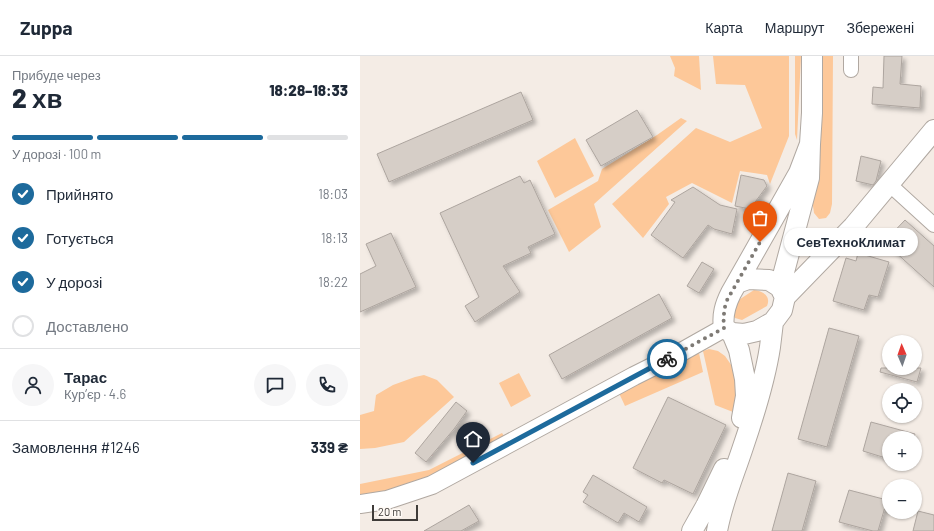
<!DOCTYPE html>
<html lang="uk">
<head>
<meta charset="utf-8">
<style>
	:root { --surface:#fff; --page:#f6f6f7; --text:#1f2937; --muted:#747a83; --line:#e0e1e3; --accent:#1d6a9c }
	body { margin:0; font-family:Barlow,sans-serif; background:var(--page); color:var(--text); height:100vh; display:flex; flex-direction:column; font-size:15px; white-space:nowrap }
	* { box-sizing:border-box; margin:0 }
	p { font-size:13px; color:var(--muted) }
	.icon { flex:none; width:22px; height:22px; fill:none; stroke:currentColor; stroke-width:2; stroke-linecap:round; stroke-linejoin:round }
	.map { position:relative; flex:1; overflow:hidden }
	.sheet { display:flex; flex-direction:column; background:var(--surface); width:360px }
	.sheet>* { flex:none }
	.needle { width:26px; rotate:358deg }
	.fabs { position:absolute; left:522px; top:279px; display:grid; gap:8px }
	.fabs a { display:grid; place-items:center; width:40px; height:40px; border-radius:50%; background:var(--surface); box-shadow:0 1px 3px #0004; font-size:20px }
	.scale { position:absolute; left:12px; bottom:10px; width:46px; box-sizing:border-box; padding-left:4px; border:2px solid #3f3c39; border-top:0; font-size:11px; line-height:14px; white-space:nowrap; color:#3f3c39; -webkit-text-stroke:3px #fffaf5; paint-order:stroke }
	.pin { position:absolute; display:grid; place-items:center; width:34px; height:34px; color:#fff; margin:-41px -17px; border-radius:50% 50% 50% 0; rotate:-45deg; box-shadow:0 0 4px #0007 }
	.pin .icon { rotate:45deg }
	.courier { position:absolute; display:grid; place-items:center; width:40px; height:40px; margin:-20px; border:3px solid #1d6a9c; border-radius:50%; background:#fff; color:#222; box-shadow:0 1px 5px #0007 }
	.bubble { position:absolute; height:28px; border-radius:14px; background:var(--surface); box-shadow:0 1px 3px #0004; font-size:13px; font-weight:800; line-height:28px; text-align:center }
	.summary em { font-style:normal; font-weight:800 }
	.summary div { display:flex; flex-direction:column-reverse }
	.summary { display:flex; align-items:center; justify-content:space-between; height:68px; padding:0 12px }
	h1 { font-size:26px; font-weight:800; line-height:30px }
	.bar { display:grid; grid-template-columns:repeat(4,1fr); gap:6px 4px; align-content:center; height:48px; padding:0 12px }
	.bar i { height:5px; border-radius:3px; background:var(--line) }
	.bar .active { background:var(--accent) }
	.bar p { grid-column:span 4 }
	.line { display:flex; align-items:center; gap:10px; padding:0 12px; border-top:1px solid var(--line) }
	.line div { flex:1 }
	.round { display:grid; place-items:center; flex:none; width:42px; height:42px; border-radius:21px; background:var(--page) }
	ol { padding:0 12px; list-style:none }
	li { display:flex; align-items:center; gap:12px; height:44px }
	li p { margin-inline-start:auto }
	li .icon { padding:4px; border-radius:50%; background:var(--accent); color:#fff; stroke-width:4 }
	li:last-child { color:var(--muted) }
	li i { width:22px; height:22px; border:2px solid var(--line); border-radius:50% }
	header { display:flex; align-items:center; gap:24px; box-sizing:border-box; height:56px; padding:0 20px; background:var(--surface); border-bottom:1px solid var(--line) }
	header strong { font-size:19px }
	nav { display:flex; gap:22px; margin-inline-start:auto; font-size:14px }
	main { display:flex; flex:1; min-height:0 }
	.map>svg:first-child { display:block }
	.green { fill:#fdc899 }
	.building { fill:#d6cec7; stroke:#ada59f; filter:url(#shadow) }
	.lines { fill:none; stroke-linecap:round; stroke-linejoin:round }
	.minor-casing { stroke:#b0a8a1; stroke-width:16 }
	.tertiary-casing { stroke:#b0a8a1; stroke-width:20 }
	.secondary-casing { stroke:#b0a8a1; stroke-width:22 }
	.minor { stroke:#fff; stroke-width:14 }
	.tertiary { stroke:#fff; stroke-width:18 }
	.secondary { stroke:#fff; stroke-width:20 }
	.done { stroke:#7e7a75; stroke-width:4; stroke-dasharray:0 7.2 }
	.route { stroke:#1d6a9c; stroke-width:5 }
</style>
</head>
<body>
<header>
<strong>Zuppa</strong>
<nav><a>Карта</a><a>Маршрут</a><a>Збережені</a></nav>
</header>
<main>
<section class="sheet">
<div class="summary"><div><h1>2 хв</h1><p>Прибуде через</p></div><em>18:28–18:33</em></div>
<div class="bar"><i class="active"></i><i class="active"></i><i class="active"></i><i></i><p>У дорозі · 100 m</p></div>
<ol>
<li><svg class="icon" aria-label="check" viewBox="0 0 24 24"><path d="M5 12l5 5 9-10"/></svg>Прийнято<p>18:03</p></li>
<li><svg class="icon" aria-label="check" viewBox="0 0 24 24"><path d="M5 12l5 5 9-10"/></svg>Готується<p>18:13</p></li>
<li><svg class="icon" aria-label="check" viewBox="0 0 24 24"><path d="M5 12l5 5 9-10"/></svg>У дорозі<p>18:22</p></li>
<li><i></i>Доставлено</li>
</ol>
<div class="line" style="height:72px"><a class="round"><svg class="icon" aria-label="person" viewBox="0 0 24 24"><circle cx="12" cy="8" r="4"/><path d="M4 21q1-7 8-7t8 7"/></svg></a><div><b>Тарас</b><p>Кур’єр · 4.6</p></div><a class="round"><svg class="icon" aria-label="chat" viewBox="0 0 24 24"><path d="M4 5h16v11H9l-5 4z"/></svg></a><a class="round"><svg class="icon" aria-label="phone" viewBox="0 0 24 24"><path d="M5 4h4l2 5-3 2q2 4 5 5l2-3 5 2v4C11 20 4 13 5 4z"/></svg></a></div>
<div class="line" style="height:52px"><div>Замовлення #1246</div><b>339 ₴</b></div>
</section>
<div class="map">
<svg width="574" height="475" viewBox="0 0 574 475">
	<defs>
		<filter id="shadow"><feDropShadow dx="3.5" dy="3.5" stdDeviation="2" flood-color="#0004"/></filter>
	</defs>
	<rect width="100%" height="100%" fill="#f4ece5"/>
	<path class="green" d="M310,0H339L341,34L314,20L315,12Z
		M353,0H429V80L410,128L407,119L380,115L372,147L332,127L306,141L309,148L283,182L252,148L336,72L370,86L402,72L385,29L356,28Z
		M435,0H441L437,84L435,78Z
		M457,0H473L472,148L470,157L466,162L459,163L454,157L453,150Z
		M321,62L327,65L234,148L241,171L209,196L188,154L238,125L242,113L297,79Z
		M215,82L234,120L195,142L177,105Z
		M394,234C404,235 411,241 407,250L382,264L375,262L372,258L374,247Z
		M349,293L358,295L365,300L374,313L377,335L373,356L355,349L343,295Z
		M339,297L343,316L265,350L258,335Z
		M159,317L171,340L151,351L139,327Z
		M64,319L77,324L94,341L44,386L15,392L0,393V359L14,355L16,339L33,329L55,321Z
		M142,377L147,384L71,426L0,445V428L69,414Z"/>
	<path class="building" d="M524,0H542L540,28L561,30L560,52L512,48L513,31L523,32Z
		M161,36L173,64L29,126L17,98Z
		M277,54L293,81L241,110L226,84Z
		M501,100L521,105L516,125L513,129L496,125Z
		M381,119L404,124L407,130L390,153L375,150Z
		M160,120L164,127L170,124L195,178L168,191L171,197L143,210L160,236L115,266L105,250L119,241L80,157Z
		M333,131L360,149L377,153L372,178L354,173L348,169L323,202L291,179L315,146L311,144Z
		M545,164L574,190V231L524,186Z
		M31,177L56,231L0,256V218L16,210L6,188Z
		M498,197L529,206L518,241L509,239L504,254L473,245L486,202L496,205Z
		M342,206L354,213L339,237L327,230Z
		M299,238L312,262L202,323L189,299Z
		M469,272L499,280L467,391L438,383Z
		M521,312H561L557,326L520,316Z
		M308,341L366,369L333,438L304,424L302,427L273,412Z
		M96,346L107,355L94,373L66,406L55,397Z
		M511,366L555,378L554,382H529V403L503,395Z
		M428,417L456,425L442,475H412Z
		M233,419L287,451L279,466L264,457L258,467L223,446L228,439L223,436Z
		M489,434L527,444L518,475H513L479,466Z
		M109,449L119,465L101,475H64Z
		M558,455L574,459V475H553Z"/>
	<g class="lines">
		<g class="minor-casing">
			<path id="minor" d="M491,14V0
				M529,128L574,169"/>
		</g>
		<g class="tertiary-casing">
			<path id="tertiary" d="M0,448L27,444L72,429L274,320L316,299L364,272"/>
		</g>
		<g class="secondary-casing">
			<path id="secondary" d="M377,227L388,223L409,224L420,231L425,241L422,254L413,266L397,275L384,278L372,277L364,272C362,259 365,249 371,237L439,117L450,88
				M420,231L449,122L450,88L452,57V0
				M425,241L493,171L574,74
				M372,277L379,294L385,323L386,340L382,362
				M332,475L346,450L364,413
				M357,475C362,447 373,421 382,394C393,362 405,324 410,291C411,283 412,274 413,266"/>
		</g>
		<use href="#minor" class="minor"/>
		<use href="#tertiary" class="tertiary"/>
		<use href="#secondary" class="secondary"/>
	</g>
	<g class="lines">
		<path class="done" d="M307,303L364,272C363,263 364,255 366,246L400,186"/>
		<path class="route" d="M113,407L307,303"/>
	</g>
</svg>
<div class="fabs">
<a><svg class="needle" viewBox="-14 -14 28 28"><path d="M0-13l5 13h-10z" fill="#e53935"/><path d="M0 13l5-13h-10z" fill="#747a83"/></svg></a>
<a><svg class="icon" aria-label="locate" viewBox="0 0 24 24"><circle cx="12" cy="12" r="6"/><path d="M12 2v4M12 18v4M2 12h4M18 12h4"/></svg></a>
<a>+</a>
<a>−</a>
</div>
<div class="scale">20 m</div>
<div class="pin" style="left:400px;top:186px;background:#ea580c"><svg class="icon" aria-label="bag" viewBox="0 0 24 24"><path d="M5 8h14l-1 12H6zM9 8a3 3 0 0 1 6 0"/></svg></div>
<div class="pin" style="left:113px;top:407px;background:#1f2937"><svg class="icon" aria-label="home" viewBox="0 0 24 24"><path d="M3 11l9-7 9 7M6 9v11h12V9"/></svg></div>
<div class="courier" style="left:307px;top:303px"><svg class="icon" aria-label="bike" viewBox="0 0 24 24"><circle cx="6" cy="16" r="4"/><circle cx="18" cy="16" r="4"/><path d="M6 16l4-8h5l3 8M10 8l3 8H6M13 5h3"/></svg></div>
<div class="bubble" style="left:424px;top:172px;width:134px">СевТехноКлимат</div>
</div>
</main>
</body>
</html>
